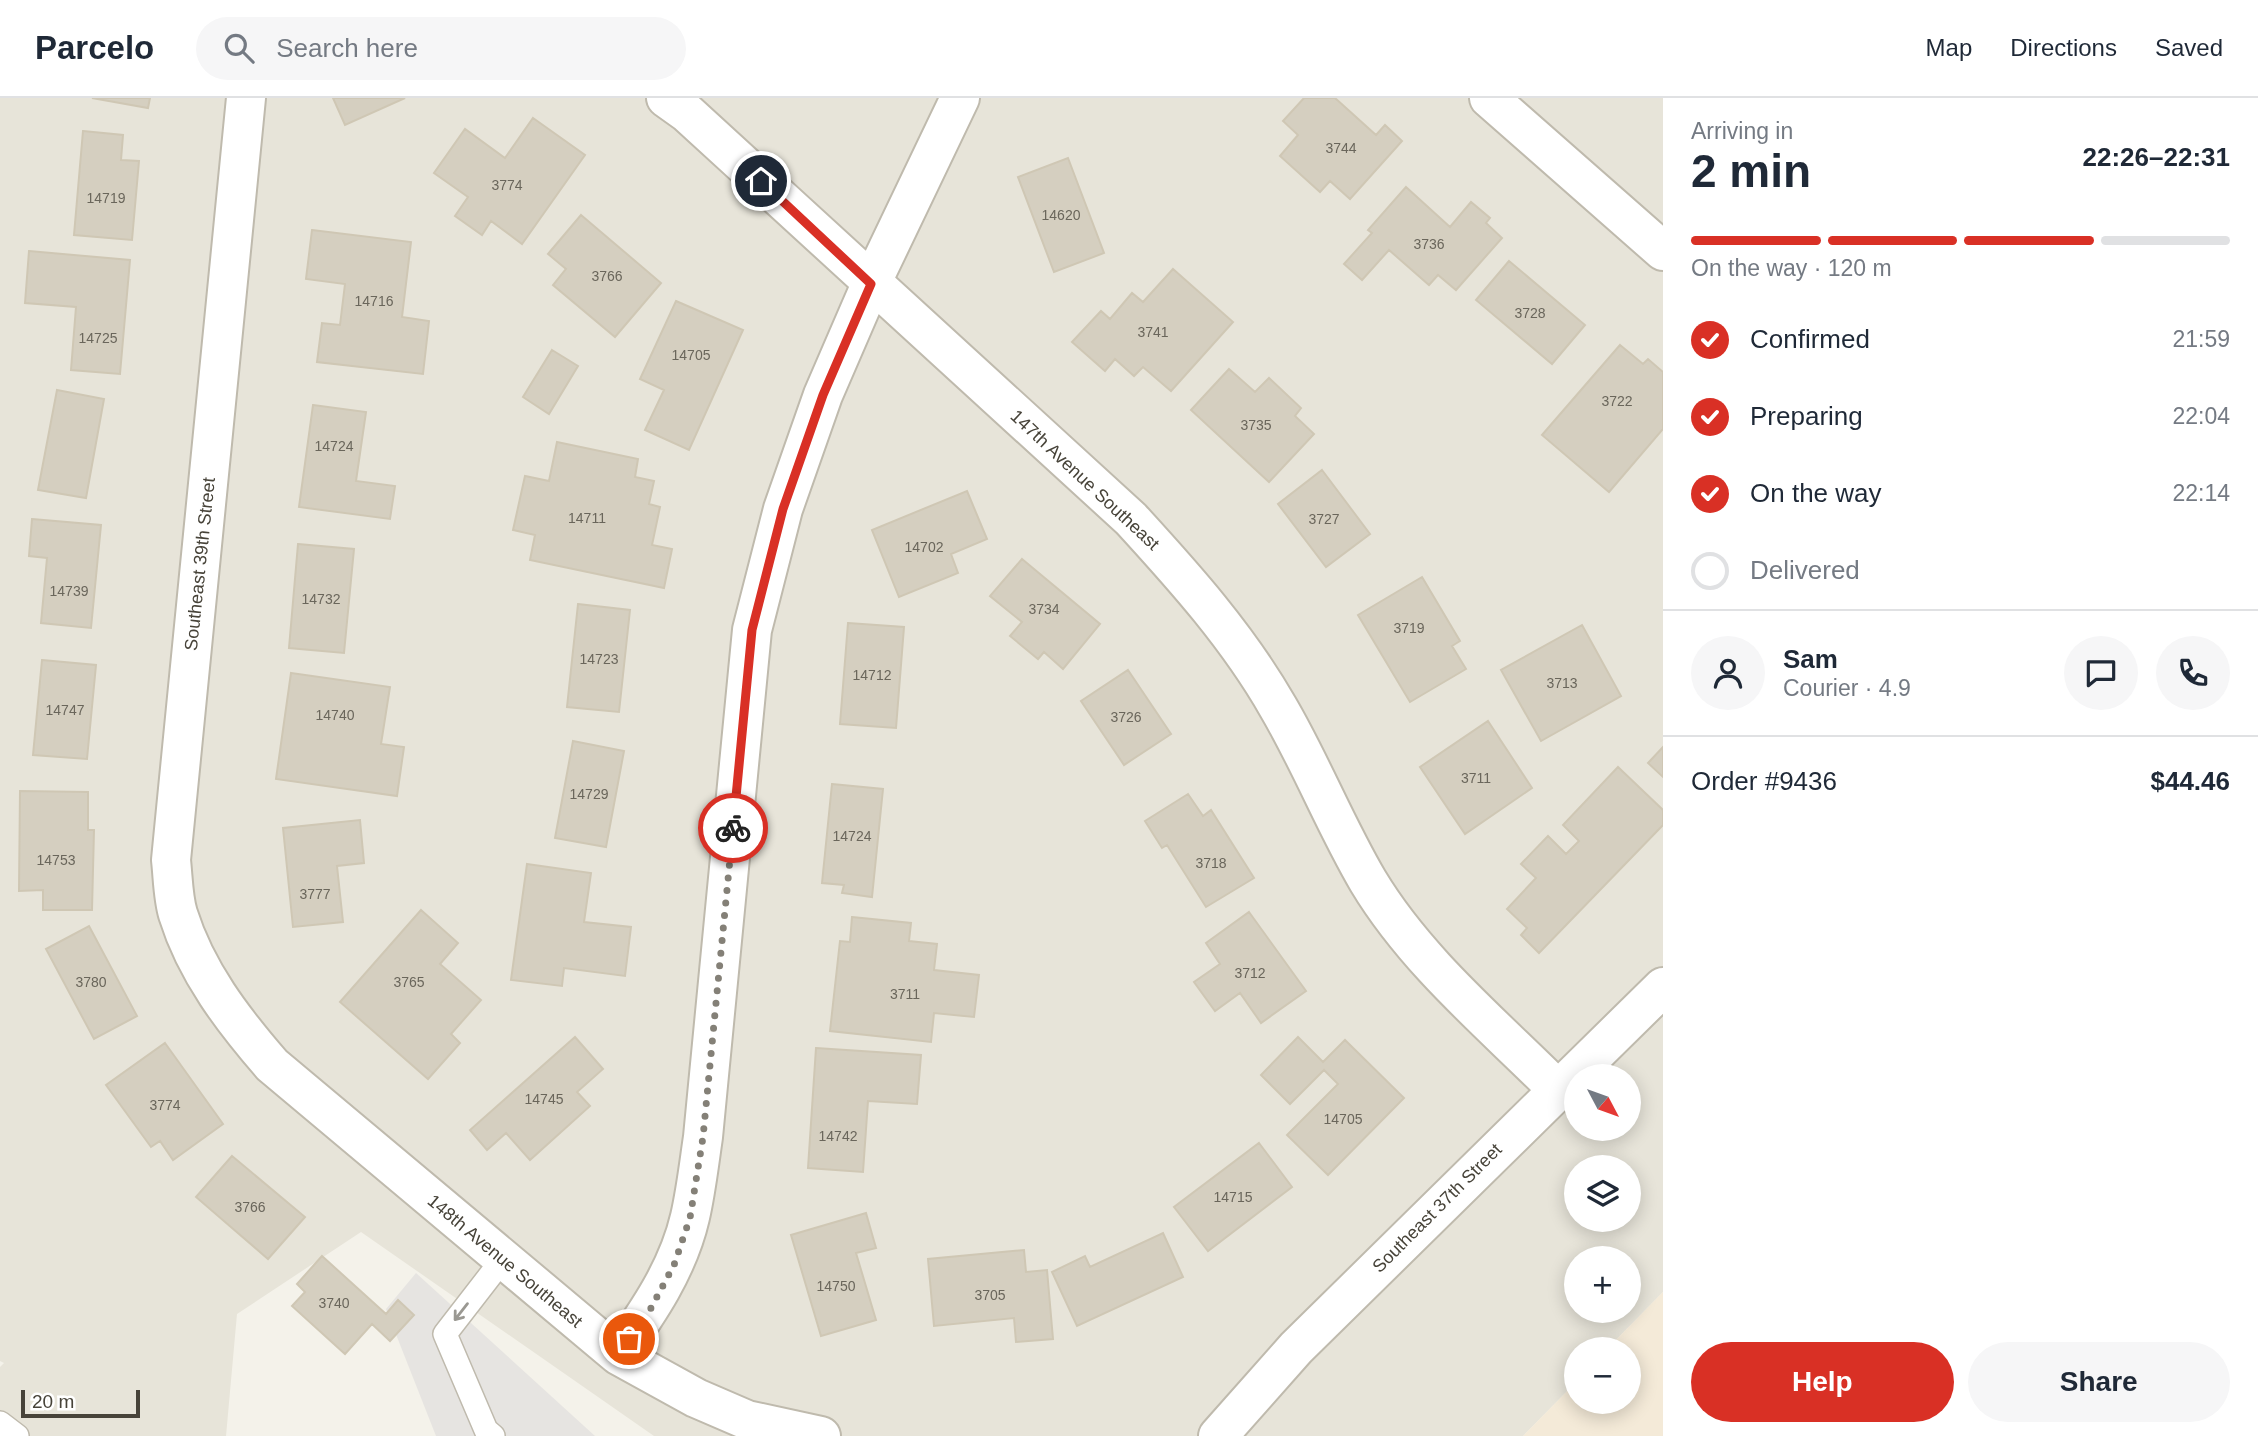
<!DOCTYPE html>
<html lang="en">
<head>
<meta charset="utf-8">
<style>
	:root { --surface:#fff; --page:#f6f6f7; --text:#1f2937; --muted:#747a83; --line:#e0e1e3; --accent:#d93025 }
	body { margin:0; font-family:Arial,sans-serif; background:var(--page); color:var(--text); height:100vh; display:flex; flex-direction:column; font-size:26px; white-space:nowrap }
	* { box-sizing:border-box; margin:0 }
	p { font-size:23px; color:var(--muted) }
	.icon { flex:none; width:38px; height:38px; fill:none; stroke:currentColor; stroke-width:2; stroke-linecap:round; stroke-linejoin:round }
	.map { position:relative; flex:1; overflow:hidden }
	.details { display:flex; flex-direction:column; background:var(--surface); width:595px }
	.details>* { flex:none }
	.needle { width:46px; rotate:131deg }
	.tools { position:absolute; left:1564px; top:966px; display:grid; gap:14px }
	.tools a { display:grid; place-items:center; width:77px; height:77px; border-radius:50%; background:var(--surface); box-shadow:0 4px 18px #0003; font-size:35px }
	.scale { position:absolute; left:21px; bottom:18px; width:119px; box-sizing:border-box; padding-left:7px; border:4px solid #474339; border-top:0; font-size:19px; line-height:24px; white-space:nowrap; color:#474339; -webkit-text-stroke:5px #fff; paint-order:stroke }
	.pin { position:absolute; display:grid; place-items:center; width:60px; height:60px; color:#fff; margin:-30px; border:4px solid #fff; border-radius:50%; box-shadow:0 2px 7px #0007 }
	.courier { position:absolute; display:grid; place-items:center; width:70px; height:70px; margin:-35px; border:5px solid #d93025; border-radius:50%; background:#fff; color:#222; box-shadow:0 2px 9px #0007 }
	.overview em { font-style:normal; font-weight:600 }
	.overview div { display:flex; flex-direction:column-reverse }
	.overview { display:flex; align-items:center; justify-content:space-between; height:119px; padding:0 28px }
	h1 { font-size:46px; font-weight:600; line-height:52px }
	.bar { display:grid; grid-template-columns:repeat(4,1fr); gap:10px 7px; align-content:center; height:84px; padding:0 28px }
	.bar i { height:9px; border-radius:5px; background:var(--line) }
	.bar .on { background:var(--accent) }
	.bar p { grid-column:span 4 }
	.line { display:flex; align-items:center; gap:18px; padding:0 28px; border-top:2px solid var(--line) }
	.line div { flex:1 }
	.round { display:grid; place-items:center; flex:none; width:74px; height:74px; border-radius:37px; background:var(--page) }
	ol { padding:0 28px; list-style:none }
	li { display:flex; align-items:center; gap:21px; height:77px }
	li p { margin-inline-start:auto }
	li .icon { padding:7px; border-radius:50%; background:var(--accent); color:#fff; stroke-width:4 }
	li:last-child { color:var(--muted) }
	li i { width:38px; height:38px; border:4px solid var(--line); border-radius:50% }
	.button { display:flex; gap:14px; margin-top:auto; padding:14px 28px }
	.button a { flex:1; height:80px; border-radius:42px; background:var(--accent); color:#fff; font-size:28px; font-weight:600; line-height:80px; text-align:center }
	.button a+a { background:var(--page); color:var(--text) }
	header { display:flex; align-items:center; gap:42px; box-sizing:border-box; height:98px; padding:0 35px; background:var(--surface); border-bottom:2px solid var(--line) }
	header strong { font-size:33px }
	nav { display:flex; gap:38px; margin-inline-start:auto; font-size:24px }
	.search { width:490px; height:63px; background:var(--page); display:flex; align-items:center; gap:18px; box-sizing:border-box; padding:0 24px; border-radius:38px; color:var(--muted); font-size:26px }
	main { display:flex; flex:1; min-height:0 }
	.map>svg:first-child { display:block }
	.residential { fill:#e7e4d9; fill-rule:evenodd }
	.commercial { fill:#f4ead8 }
	.parking { fill:#e6e4e1 }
	.building { fill:#d5cfc0; stroke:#cfc7b4; stroke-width:2 }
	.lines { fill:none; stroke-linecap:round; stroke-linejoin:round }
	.service-casing { stroke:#bfbaad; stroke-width:26 }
	.minor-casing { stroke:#bfbaad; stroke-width:42 }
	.service { stroke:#fff; stroke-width:23 }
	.minor { stroke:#fff; stroke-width:38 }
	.oneway { stroke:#9a9892 }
	.done { stroke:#848077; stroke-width:7; stroke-dasharray:0 12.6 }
	.route { stroke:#d93025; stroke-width:9 }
	.labels { text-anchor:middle; stroke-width:5; stroke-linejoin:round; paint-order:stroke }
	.number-label { font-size:14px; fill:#6a665b }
	.street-label { font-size:18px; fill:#474339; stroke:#fff }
</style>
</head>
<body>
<header>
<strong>Parcelo</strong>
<div class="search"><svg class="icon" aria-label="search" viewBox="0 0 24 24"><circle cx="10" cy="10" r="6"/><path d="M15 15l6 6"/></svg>Search here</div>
<nav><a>Map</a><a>Directions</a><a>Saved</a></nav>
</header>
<main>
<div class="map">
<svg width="1663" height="1338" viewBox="0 0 1663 1338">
	<rect width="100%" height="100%" fill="#f4f2ea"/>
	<path class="residential" d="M0,0H1663V1194L1607,1251H1577V1283L1523,1338H654L361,1134L237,1216L226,1338H0V1269L4,1265L0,1263ZM1577,978H1629V1031H1577ZM1577,1069H1629V1122H1577ZM1577,1160H1629V1213H1577Z"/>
	<path class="commercial" d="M1663,1194V1338H1523L1577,1283V1304H1629V1251H1607Z"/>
	<path class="parking" d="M416,1175L595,1338H436L386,1211Z"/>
	<path class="building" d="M92,0H150L148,10Z
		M333,0H405L345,27Z
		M1304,0H1335L1376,37L1385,27L1402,43L1350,101L1330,83L1320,94L1280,58L1298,37L1283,23Z
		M533,20L585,57L522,146L491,123L482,137L455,118L468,99L434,75L465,31L505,60Z
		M83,33L123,37L121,62L139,63L132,142L74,137Z
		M1068,60L1104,155L1054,174L1018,79Z
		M1406,89L1450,129L1471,104L1490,120L1486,125L1502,140L1456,192L1438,177L1429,187L1389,152L1362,182L1344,166L1372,135L1368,132Z
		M581,117L661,185L615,239L553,187L566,171L548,156Z
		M312,132L411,144L402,219L429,223L423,276L317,264L322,225L340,227L345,186L306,181Z
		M29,153L130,162L120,276L71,272L76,209L25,205Z
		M1509,163L1585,227L1552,266L1476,202Z
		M1173,171L1233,224L1171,293L1143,269L1134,278L1115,261L1105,273L1072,244L1101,213L1110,221L1132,195L1143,204Z
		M676,203L743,232L689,352L645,332L664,292L640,281Z
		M1620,247L1643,266L1648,261L1663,274V331L1609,394L1542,337Z
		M552,252L578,268L549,316L523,299Z
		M1229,271L1255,294L1269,280L1301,310L1295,318L1314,336L1269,384L1191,312Z
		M57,292L104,301L86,400L38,392Z
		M313,307L366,314L356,383L395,388L390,421L299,409Z
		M557,344L638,361L635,379L654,383L649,406L660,409L652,447L672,451L664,490L530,462L535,437L513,432L525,378L549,383Z
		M1322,372L1370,436L1326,469L1278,406Z
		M967,393L987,441L951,456L958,475L899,499L872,432Z
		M32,421L101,427L91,530L41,525L47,460L29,458Z
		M298,446L354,451L344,555L289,550Z
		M1022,461L1100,526L1063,571L1044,554L1038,561L1010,538L1022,524L990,498Z
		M1422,479L1460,543L1452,548L1466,571L1410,604L1358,517Z
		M578,506L630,512L619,614L567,609Z
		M848,525L904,529L896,630L840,626Z
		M1582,527L1621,598L1541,643L1501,572Z
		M42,562L96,567L87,661L33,657Z
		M1128,572L1171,636L1124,667L1081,603Z
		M291,575L390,589L381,646L404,649L397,698L276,681Z
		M1488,623L1532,690L1465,736L1420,669Z
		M573,643L624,653L606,749L555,740Z
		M1663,649V679L1648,665Z
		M1618,669L1663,712V727L1539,855L1521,837L1527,830L1507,811L1536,780L1521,766L1548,738L1566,756L1579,743L1563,727Z
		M832,686L883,691L872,799L842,795L844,787L822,785Z
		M20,693L88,694V732H94L92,812H43V792L19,793Z
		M1188,696L1203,718L1211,712L1254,780L1206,809L1167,747L1162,750L1145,723Z
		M360,722L364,765L337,768L343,824L293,829L283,730Z
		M527,766L591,775L584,824L631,829L625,878L564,870L562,888L511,882Z
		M421,812L458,845L440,866L481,902L451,936L460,945L428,981L340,904Z
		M1249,814L1306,893L1261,925L1240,895L1215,913L1194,884L1220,866L1206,845Z
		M852,819L911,825L909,843L937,846L934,872L979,877L974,919L934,915L931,944L830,933L840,843L850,844Z
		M89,828L137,918L94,941L46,851Z
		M575,939L603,971L577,994L590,1008L530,1062L506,1035L487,1052L470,1032Z
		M1298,939L1323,964L1345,942L1404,1000L1328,1077L1287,1037L1338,986L1324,972L1290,1006L1261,977Z
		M165,945L223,1026L173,1062L160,1043L151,1049L106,987Z
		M816,950L921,957L917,1006L868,1003L863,1074L808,1070Z
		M1259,1045L1292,1089L1208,1153L1174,1109Z
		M232,1058L305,1119L268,1161L196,1099Z
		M866,1115L876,1150L856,1155L876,1222L821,1238L791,1137Z
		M1163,1135L1183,1179L1077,1228L1052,1174L1085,1158L1090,1169Z
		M1024,1152L1026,1174L1047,1172L1053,1241L1016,1244L1014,1220L934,1228L928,1161Z
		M322,1158L386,1216L398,1202L414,1217L390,1243L372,1226L345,1256L292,1208L305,1194L297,1186Z"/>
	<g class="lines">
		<g class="service-casing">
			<path id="service" d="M0,1325L17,1338
				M493,1338L486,1332L445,1236L503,1161"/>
		</g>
		<g class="minor-casing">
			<path id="minor" d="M246,0L171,762C173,780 173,800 178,816C196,874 233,922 272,967L618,1257L696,1300L747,1322L821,1338
				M666,0L687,15L1131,421C1185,480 1238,539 1278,609C1311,665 1335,727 1368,783C1416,863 1492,926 1557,991
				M1489,0L1663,153
				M618,1257C648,1214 678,1171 690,1119C696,1093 699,1066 703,1039L752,532L783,411L823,297L871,186L960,0
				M1218,1338L1296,1250L1663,889"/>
		</g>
		<use href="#service" class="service"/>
		<use href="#minor" class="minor"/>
	</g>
	<defs><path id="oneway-shaft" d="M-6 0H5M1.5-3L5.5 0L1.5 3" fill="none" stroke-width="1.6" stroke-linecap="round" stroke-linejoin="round" transform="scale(1.75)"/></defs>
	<use class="oneway" href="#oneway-shaft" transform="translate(461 1214) rotate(128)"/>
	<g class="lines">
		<path class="done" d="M629,1241L651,1210L674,1167L690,1120L703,1039L733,730"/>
		<path class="route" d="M733,730L752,532L783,411L823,297L871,186L761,83"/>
	</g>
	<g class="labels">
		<g class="number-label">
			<text x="1341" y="55">3744</text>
			<text x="507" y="92">3774</text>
			<text x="106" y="105">14719</text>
			<text x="1061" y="122">14620</text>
			<text x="1429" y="151">3736</text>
			<text x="607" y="183">3766</text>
			<text x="374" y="208">14716</text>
			<text x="1530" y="220">3728</text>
			<text x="1153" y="239">3741</text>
			<text x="98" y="245">14725</text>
			<text x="691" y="262">14705</text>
			<text x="1617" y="308">3722</text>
			<text x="1256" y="332">3735</text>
			<text x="334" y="353">14724</text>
			<text x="587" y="425">14711</text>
			<text x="1324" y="426">3727</text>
			<text x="924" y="454">14702</text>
			<text x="69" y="498">14739</text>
			<text x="321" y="506">14732</text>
			<text x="1044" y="516">3734</text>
			<text x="1409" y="535">3719</text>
			<text x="599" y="566">14723</text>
			<text x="872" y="582">14712</text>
			<text x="1562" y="590">3713</text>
			<text x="65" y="617">14747</text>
			<text x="335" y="622">14740</text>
			<text x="1126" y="624">3726</text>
			<text x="1476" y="685">3711</text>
			<text x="589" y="701">14729</text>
			<text x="852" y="743">14724</text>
			<text x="56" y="767">14753</text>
			<text x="1211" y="770">3718</text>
			<text x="315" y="801">3777</text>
			<text x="1250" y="880">3712</text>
			<text x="91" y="889">3780</text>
			<text x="409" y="889">3765</text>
			<text x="905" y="901">3711</text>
			<text x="544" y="1006">14745</text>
			<text x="165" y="1012">3774</text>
			<text x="1343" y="1026">14705</text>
			<text x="838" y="1043">14742</text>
			<text x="1233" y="1104">14715</text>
			<text x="250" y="1114">3766</text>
			<text x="836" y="1193">14750</text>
			<text x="990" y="1202">3705</text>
			<text x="334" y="1210">3740</text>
		</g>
		<g class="street-label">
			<text transform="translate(1085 382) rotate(43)" y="6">147th Avenue Southeast</text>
			<text transform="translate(200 466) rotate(-84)" y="6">Southeast 39th Street</text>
			<text transform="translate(1437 1110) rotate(-45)" y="6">Southeast 37th Street</text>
			<text transform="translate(505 1163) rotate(40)" y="6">148th Avenue Southeast</text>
		</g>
	</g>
</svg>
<div class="tools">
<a><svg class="needle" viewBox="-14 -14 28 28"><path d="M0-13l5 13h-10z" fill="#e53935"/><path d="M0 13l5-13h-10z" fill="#747a83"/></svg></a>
<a><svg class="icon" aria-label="layers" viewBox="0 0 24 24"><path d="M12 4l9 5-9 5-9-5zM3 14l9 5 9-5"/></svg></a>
<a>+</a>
<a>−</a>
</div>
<div class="scale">20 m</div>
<div class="pin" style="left:629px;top:1241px;background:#ea580c"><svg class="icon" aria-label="bag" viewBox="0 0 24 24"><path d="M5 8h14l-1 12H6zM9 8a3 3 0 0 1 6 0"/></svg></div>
<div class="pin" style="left:761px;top:83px;background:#1f2937"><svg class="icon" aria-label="home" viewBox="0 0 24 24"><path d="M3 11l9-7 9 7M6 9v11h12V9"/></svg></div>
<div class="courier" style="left:733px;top:730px"><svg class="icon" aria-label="bike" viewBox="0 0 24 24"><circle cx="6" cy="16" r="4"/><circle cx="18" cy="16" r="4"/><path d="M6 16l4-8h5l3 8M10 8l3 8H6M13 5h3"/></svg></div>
</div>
<section class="details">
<div class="overview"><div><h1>2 min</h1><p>Arriving in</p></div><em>22:26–22:31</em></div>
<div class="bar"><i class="on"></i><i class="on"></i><i class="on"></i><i></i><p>On the way · 120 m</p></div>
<ol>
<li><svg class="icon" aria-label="check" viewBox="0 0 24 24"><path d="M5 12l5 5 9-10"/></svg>Confirmed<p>21:59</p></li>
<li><svg class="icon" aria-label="check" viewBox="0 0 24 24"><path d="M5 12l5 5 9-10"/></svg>Preparing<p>22:04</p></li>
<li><svg class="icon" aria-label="check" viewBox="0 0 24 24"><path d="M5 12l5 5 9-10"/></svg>On the way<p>22:14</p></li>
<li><i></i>Delivered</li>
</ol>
<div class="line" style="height:126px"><a class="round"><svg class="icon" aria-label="person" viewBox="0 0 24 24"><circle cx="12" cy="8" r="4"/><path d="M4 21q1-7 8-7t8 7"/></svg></a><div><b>Sam</b><p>Courier · 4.9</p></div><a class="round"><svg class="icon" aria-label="chat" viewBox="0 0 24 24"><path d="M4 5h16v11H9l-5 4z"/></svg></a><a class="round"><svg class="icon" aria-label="phone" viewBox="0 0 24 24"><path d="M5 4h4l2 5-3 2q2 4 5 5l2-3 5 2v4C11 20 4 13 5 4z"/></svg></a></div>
<div class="line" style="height:91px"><div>Order #9436</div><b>$44.46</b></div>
<div class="button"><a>Help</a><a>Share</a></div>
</section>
</main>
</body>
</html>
